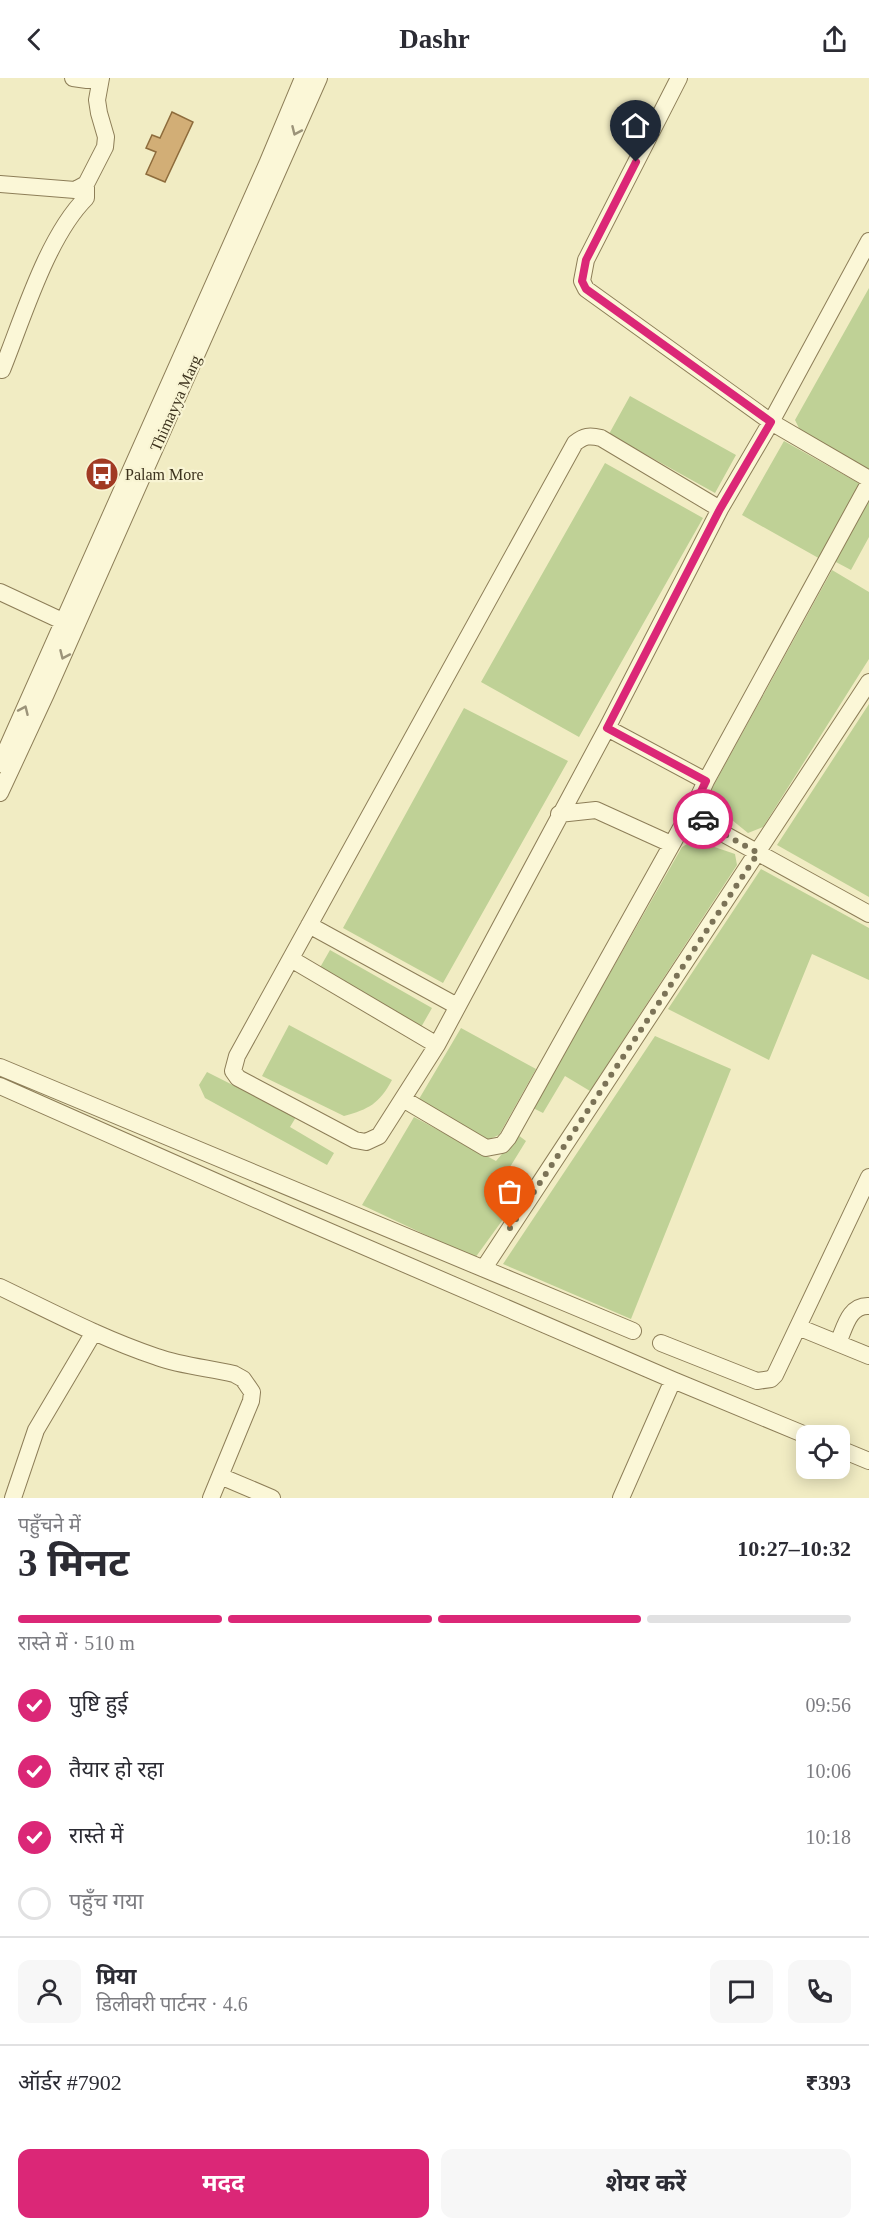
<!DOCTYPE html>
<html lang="hi">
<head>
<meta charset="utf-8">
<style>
	:root { --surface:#fff; --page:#f7f7f7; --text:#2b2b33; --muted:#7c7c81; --line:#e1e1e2; --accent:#db2777 }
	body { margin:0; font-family:"Times New Roman","Noto Sans Devanagari",serif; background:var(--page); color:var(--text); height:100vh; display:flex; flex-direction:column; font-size:22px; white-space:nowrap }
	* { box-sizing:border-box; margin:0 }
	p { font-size:20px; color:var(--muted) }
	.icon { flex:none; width:33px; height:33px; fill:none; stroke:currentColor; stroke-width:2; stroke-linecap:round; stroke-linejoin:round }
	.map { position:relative; height:1420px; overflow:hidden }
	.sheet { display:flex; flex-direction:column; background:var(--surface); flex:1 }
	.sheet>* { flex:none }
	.fabs { position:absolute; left:796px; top:1347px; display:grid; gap:12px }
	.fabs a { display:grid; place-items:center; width:54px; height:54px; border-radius:12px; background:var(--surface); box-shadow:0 3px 15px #0003; font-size:30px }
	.pin { position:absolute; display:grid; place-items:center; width:51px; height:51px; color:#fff; margin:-62px -26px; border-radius:50% 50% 50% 0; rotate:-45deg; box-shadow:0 0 6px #0007 }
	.pin .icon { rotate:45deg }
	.courier { position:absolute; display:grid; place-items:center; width:60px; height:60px; margin:-30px; border:4px solid #db2777; border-radius:50%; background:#fff; color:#222; box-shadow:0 2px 8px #0007 }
	.overview em { font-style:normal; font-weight:700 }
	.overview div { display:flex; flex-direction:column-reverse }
	.overview { display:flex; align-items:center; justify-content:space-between; height:102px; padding:0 18px }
	h1 { font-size:39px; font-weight:700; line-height:45px }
	.bar { display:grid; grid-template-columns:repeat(4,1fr); gap:9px 6px; align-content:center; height:72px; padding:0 18px }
	.bar i { height:8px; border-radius:4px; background:var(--line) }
	.bar .on { background:var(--accent) }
	.bar p { grid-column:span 4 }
	.line { display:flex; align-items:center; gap:15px; padding:0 18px; border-top:2px solid var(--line) }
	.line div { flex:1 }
	.round { display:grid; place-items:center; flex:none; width:63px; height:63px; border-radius:12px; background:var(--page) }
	ol { padding:0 18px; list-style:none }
	li { display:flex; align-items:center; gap:18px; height:66px }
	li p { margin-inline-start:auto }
	li .icon { padding:6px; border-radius:50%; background:var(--accent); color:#fff; stroke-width:4 }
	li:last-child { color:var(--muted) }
	li i { width:33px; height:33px; border:3px solid var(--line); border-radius:50% }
	.cta { display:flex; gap:12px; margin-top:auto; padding:12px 18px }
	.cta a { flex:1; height:69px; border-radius:12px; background:var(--accent); color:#fff; font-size:24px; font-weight:700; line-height:69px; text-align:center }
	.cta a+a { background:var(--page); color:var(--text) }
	header { display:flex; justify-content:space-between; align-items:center; height:78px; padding:0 18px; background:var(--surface); font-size:27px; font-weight:700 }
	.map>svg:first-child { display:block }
	.green { fill:#bfd196 }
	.building { fill:#d2ae76; stroke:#8e6c3c; stroke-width:1.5 }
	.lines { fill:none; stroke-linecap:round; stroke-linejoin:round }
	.minor-casing { stroke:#8d7e58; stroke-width:18 }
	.minor { stroke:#fbf7d7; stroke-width:16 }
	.oneway { stroke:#9c947a }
	.done { stroke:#7b7357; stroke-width:6; stroke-dasharray:0 10.8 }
	.route { stroke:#db2777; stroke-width:8 }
	.labels { text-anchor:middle; stroke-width:4.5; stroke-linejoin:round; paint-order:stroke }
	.street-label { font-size:16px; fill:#3c321d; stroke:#f8f4d3 }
	.poi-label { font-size:16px; fill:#3c321d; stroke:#f8f4d3; text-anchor:start }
</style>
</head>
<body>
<header><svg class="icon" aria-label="back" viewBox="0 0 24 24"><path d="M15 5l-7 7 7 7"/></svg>Dashr<svg class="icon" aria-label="share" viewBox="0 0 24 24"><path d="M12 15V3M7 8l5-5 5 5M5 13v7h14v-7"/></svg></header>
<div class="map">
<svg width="869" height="1420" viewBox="0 0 869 1420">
	<rect width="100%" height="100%" fill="#f1ecc3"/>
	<path class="green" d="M869,210V397L801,354L795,342Z
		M630,318L736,377L715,415L609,356Z
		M784,363L864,408L822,482L742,437Z
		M605,385L703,440L579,659L481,604Z
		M869,420V459L851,492L834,483Z
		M832,492L869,514V581L763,749L748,755L711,725L709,716Z
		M869,626V819L777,767Z
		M464,630L568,683L443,905L343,850Z
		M694,762L735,776L737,787L590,1013L565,998L543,1035L533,1030L682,769Z
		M761,791L869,850V902L812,876L769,982L668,931Z
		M330,872L432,930L420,951L318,893Z
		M289,947L392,1002C379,1026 369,1031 344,1038L262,998Z
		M461,950L536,991L499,1057L487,1062L419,1021Z
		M655,958L731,991L631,1241L503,1186Z
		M207,994L296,1039L290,1049L334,1075L327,1087L205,1020L199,1007Z
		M414,1039L496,1083L518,1057L526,1063L507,1094L528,1107L475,1180L362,1127Z"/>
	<path class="building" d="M172,34L193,44L165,104L146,96L156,74L146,70L152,57L160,60Z"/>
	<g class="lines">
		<g class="minor-casing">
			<path id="minor" d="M73,0L87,2L99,0
				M679,0L586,182L582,203L586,211L771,344L869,401
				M0,106L75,112L86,106L105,69L106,59L99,35L97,22L101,0
				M2,292C23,240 47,159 86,120V106
				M720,431L601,360C589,357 584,358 575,365L237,978L233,993L238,1000L355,1062L366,1064L379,1058L437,967L607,650L720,431L771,344L869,163
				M0,514L73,548
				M607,650L706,703
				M0,686L267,86L303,0
				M0,715L46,616L319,0
				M559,736L596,732L671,766
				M704,745L869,836
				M309,847L457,928
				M291,881L437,967
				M0,989L633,1253
				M0,1008L289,1136L673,1302L808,1358
				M403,1021L486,1070L502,1067L508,1060L681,750L704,745L697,722L706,703L869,405
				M484,1190L869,604
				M0,1209C52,1234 103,1261 157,1279C182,1288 209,1290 234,1296L243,1301L252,1314L251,1323L211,1420
				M798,1249L869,1278
				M661,1265L757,1303L771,1301L775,1297L869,1099
				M838,1265C845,1249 849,1227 869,1228
				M840,1371L869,1383
				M220,1398L272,1420
				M13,1420L36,1352L94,1254
				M621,1420L673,1302"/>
		</g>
		<use href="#minor" class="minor"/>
	</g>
	<defs><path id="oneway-chevron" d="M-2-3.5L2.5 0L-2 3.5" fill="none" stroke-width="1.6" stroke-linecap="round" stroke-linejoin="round" transform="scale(1.5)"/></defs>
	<g class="oneway">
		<use href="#oneway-chevron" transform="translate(296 53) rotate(114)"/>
		<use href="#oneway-chevron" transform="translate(64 577) rotate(114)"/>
		<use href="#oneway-chevron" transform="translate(24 632) rotate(-66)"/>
	</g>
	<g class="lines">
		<path class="done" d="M510,1150L758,775L704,745L703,741"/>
		<path class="route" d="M636,84L586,182L582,203L586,211L771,344L720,431L607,650L706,703L697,722L703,741"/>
	</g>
	<defs>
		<g id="bus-disc" transform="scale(1.725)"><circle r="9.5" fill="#a13a23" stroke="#f8f4d3"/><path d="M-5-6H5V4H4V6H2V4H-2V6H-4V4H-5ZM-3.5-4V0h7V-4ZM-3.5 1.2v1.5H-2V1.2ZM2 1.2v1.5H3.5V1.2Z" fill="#fff"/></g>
	</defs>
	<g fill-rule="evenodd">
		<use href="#bus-disc" x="102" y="396"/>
	</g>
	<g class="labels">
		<g class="street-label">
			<text transform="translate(175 325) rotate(-66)" y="6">Thimayya Marg</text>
		</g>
		<g class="poi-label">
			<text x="125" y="402">Palam More</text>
		</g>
	</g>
</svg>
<div class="fabs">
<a><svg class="icon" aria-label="locate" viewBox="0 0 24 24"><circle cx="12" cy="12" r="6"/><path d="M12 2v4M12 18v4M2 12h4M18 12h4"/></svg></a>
</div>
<div class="pin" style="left:510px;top:1150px;background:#ea580c"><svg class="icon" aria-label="bag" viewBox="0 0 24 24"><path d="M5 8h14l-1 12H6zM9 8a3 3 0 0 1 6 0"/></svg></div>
<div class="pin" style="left:636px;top:84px;background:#1f2937"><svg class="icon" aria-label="home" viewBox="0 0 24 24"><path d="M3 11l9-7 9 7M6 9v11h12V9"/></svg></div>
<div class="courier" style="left:703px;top:741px"><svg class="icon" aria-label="car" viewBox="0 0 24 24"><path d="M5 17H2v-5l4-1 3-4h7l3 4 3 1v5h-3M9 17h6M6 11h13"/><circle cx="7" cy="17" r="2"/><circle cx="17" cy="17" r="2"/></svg></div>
</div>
<section class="sheet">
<div class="overview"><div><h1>3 मिनट</h1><p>पहुँचने में</p></div><em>10:27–10:32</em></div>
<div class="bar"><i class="on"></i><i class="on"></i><i class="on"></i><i></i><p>रास्ते में · 510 m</p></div>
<ol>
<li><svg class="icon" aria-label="check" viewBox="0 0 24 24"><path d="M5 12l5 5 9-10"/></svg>पुष्टि हुई<p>09:56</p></li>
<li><svg class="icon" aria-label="check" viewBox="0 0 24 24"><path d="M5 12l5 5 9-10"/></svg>तैयार हो रहा<p>10:06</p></li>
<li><svg class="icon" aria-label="check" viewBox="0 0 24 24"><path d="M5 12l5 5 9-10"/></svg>रास्ते में<p>10:18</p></li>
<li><i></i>पहुँच गया</li>
</ol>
<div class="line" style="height:108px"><a class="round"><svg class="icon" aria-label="person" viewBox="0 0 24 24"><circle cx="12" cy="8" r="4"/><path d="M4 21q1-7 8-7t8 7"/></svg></a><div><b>प्रिया</b><p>डिलीवरी पार्टनर · 4.6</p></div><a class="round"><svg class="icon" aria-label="chat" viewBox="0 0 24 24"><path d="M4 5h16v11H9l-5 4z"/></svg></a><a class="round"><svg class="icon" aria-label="phone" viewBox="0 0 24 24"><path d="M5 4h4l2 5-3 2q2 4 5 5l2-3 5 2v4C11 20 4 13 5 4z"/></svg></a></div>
<div class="line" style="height:78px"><div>ऑर्डर #7902</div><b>₹393</b></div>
<div class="cta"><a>मदद</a><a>शेयर करें</a></div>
</section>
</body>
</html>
